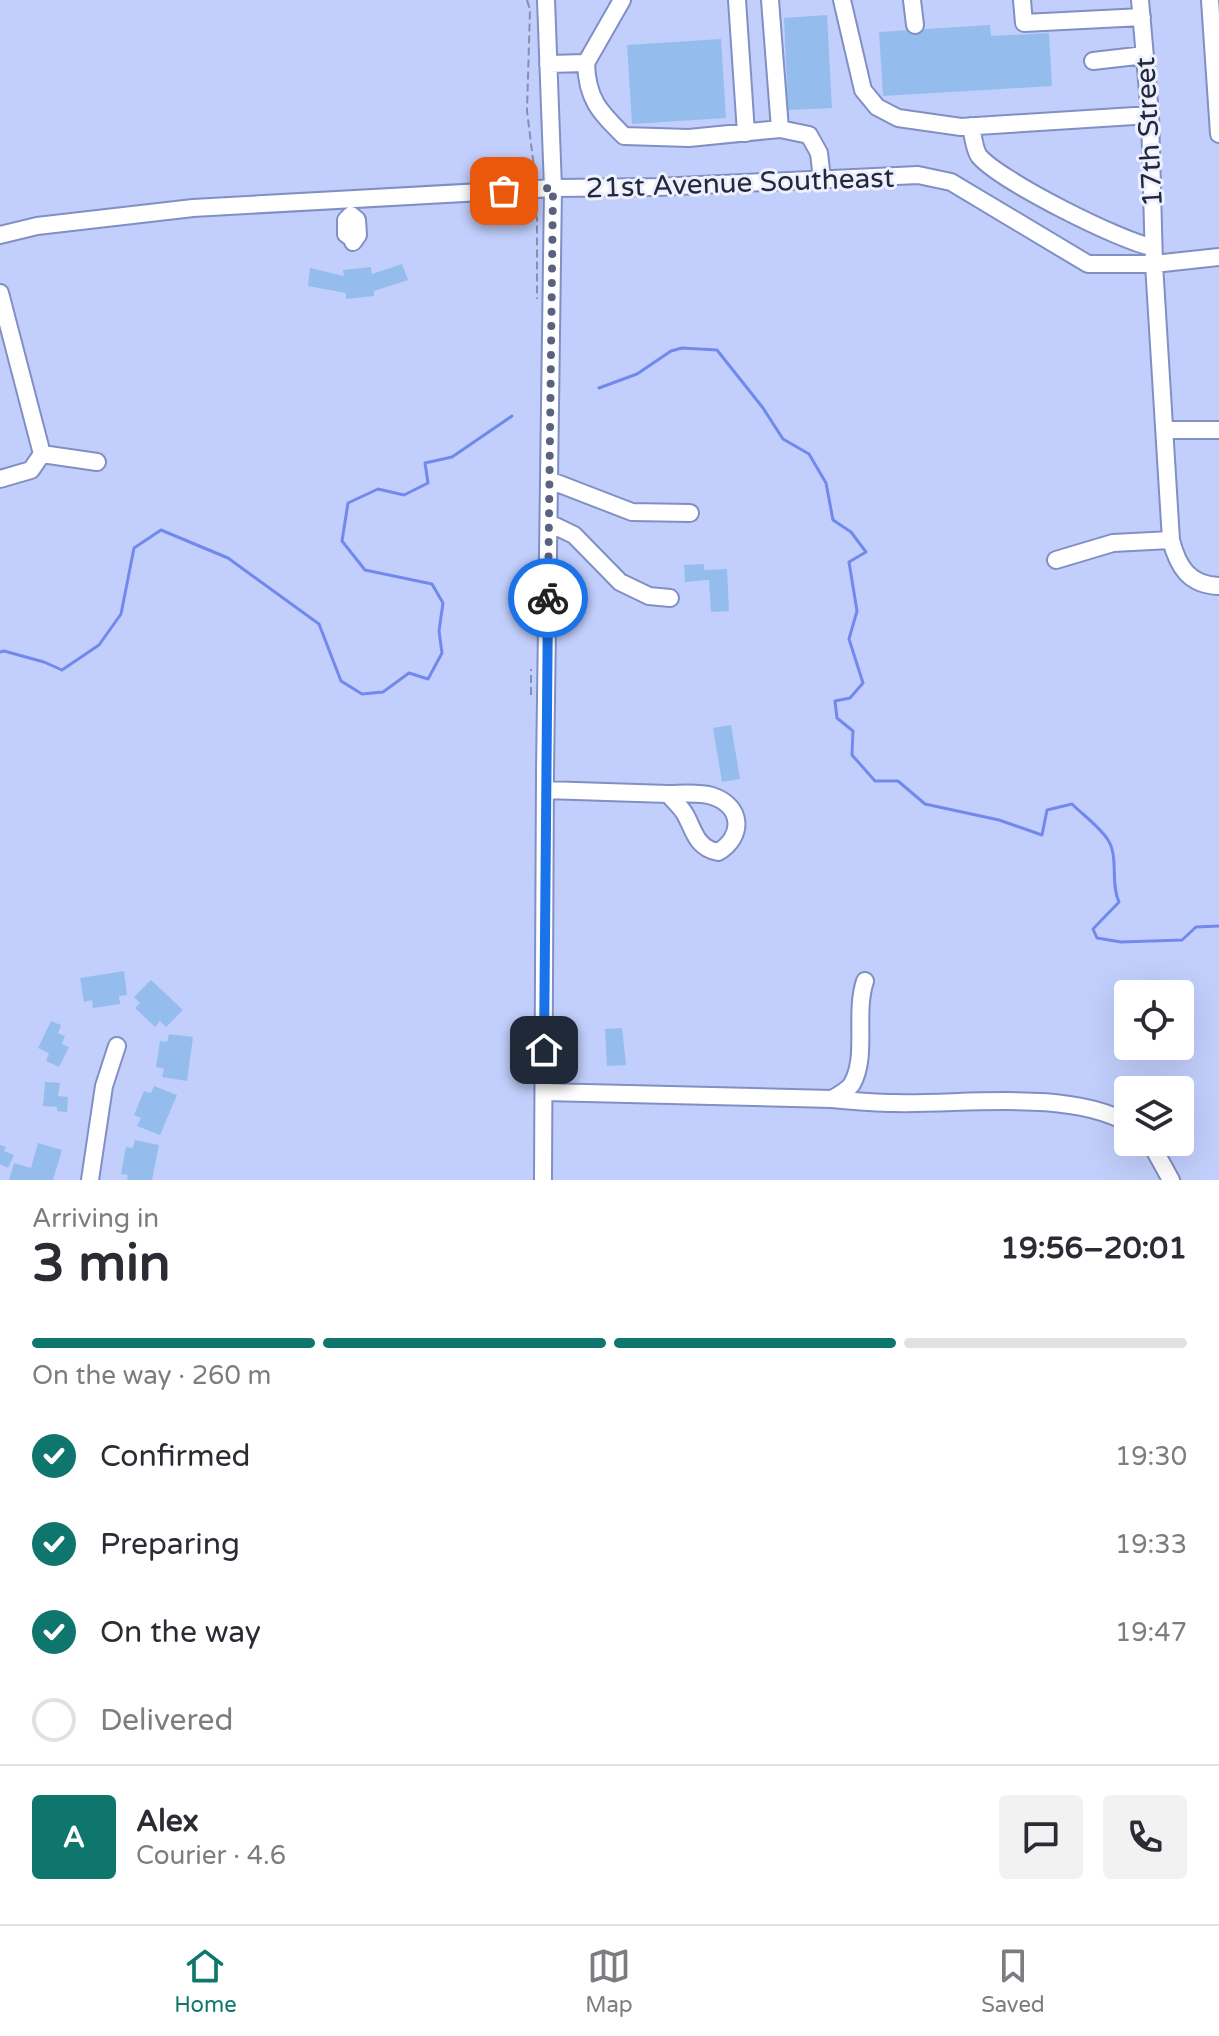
<!DOCTYPE html>
<html lang="en">
<head>
<meta charset="utf-8">
<style>
	:root { --surface:#fff; --page:#f2f2f3; --text:#2b2b33; --muted:#7c7c81; --line:#e1e1e2; --accent:#0f766e }
	body { margin:0; font-family:"Varela Round",sans-serif; background:var(--page); color:var(--text); height:100vh; display:flex; flex-direction:column; font-size:30px; white-space:nowrap }
	* { box-sizing:border-box; margin:0 }
	p { font-size:26px; color:var(--muted) }
	.icon { flex:none; width:44px; height:44px; fill:none; stroke:currentColor; stroke-width:2; stroke-linecap:round; stroke-linejoin:round }
	.map { position:relative; height:1180px; overflow:hidden }
	.details { display:flex; flex-direction:column; background:var(--surface); flex:1 }
	.details>* { flex:none }
	.fabs { position:absolute; left:1114px; top:980px; display:grid; gap:16px }
	.fabs a { display:grid; place-items:center; width:80px; height:80px; border-radius:8px; background:var(--surface); box-shadow:0 8px 32px #0002; font-size:40px }
	.pin { position:absolute; display:grid; place-items:center; width:68px; height:68px; color:#fff; margin:-34px; border-radius:16px; box-shadow:0 4px 12px #0006 }
	.courier { position:absolute; display:grid; place-items:center; width:80px; height:80px; margin:-40px; border:6px solid #1a73e8; border-radius:50%; background:#fff; color:#222; box-shadow:0 2px 10px #0007 }
	.headline em { font-style:normal; font-weight:800 }
	.headline div { display:flex; flex-direction:column-reverse }
	.headline { display:flex; align-items:center; justify-content:space-between; height:136px; padding:0 32px }
	h1 { font-size:52px; font-weight:800; line-height:60px }
	.bar { display:grid; grid-template-columns:repeat(4,1fr); gap:12px 8px; align-content:center; height:96px; padding:0 32px }
	.bar i { height:10px; border-radius:6px; background:var(--line) }
	.bar .on { background:var(--accent) }
	.bar p { grid-column:span 4 }
	.line { display:flex; align-items:center; gap:20px; padding:0 32px; border-top:2px solid var(--line) }
	.line div { flex:1 }
	.round { display:grid; place-items:center; flex:none; width:84px; height:84px; border-radius:8px; background:var(--page) }
	ol { padding:0 32px; list-style:none }
	li { display:flex; align-items:center; gap:24px; height:88px }
	li p { margin-inline-start:auto }
	li .icon { padding:8px; border-radius:50%; background:var(--accent); color:#fff; stroke-width:4 }
	li:last-child { color:var(--muted) }
	li i { width:44px; height:44px; border:4px solid var(--line); border-radius:50% }
	.tab-bar { display:flex; justify-content:space-around; align-items:center; height:112px; border-top:2px solid var(--line); background:var(--surface); font-size:22px; color:var(--muted) }
	.tab-bar a { display:grid; justify-items:center; gap:4px }
	.tab-bar .on { color:var(--accent) }
	.map>svg:first-child { display:block }
	.lines { fill:none; stroke-linecap:round; stroke-linejoin:round }
	.stream { stroke:#7289ec; stroke-width:3 }
	.building { fill:#94bded }
	.minor-casing { stroke:#818fc4; stroke-width:20 }
	.path { stroke:#858fb3; stroke-width:2; stroke-dasharray:8 4; stroke-linecap:butt }
	.minor { stroke:#fff; stroke-width:16 }
	.done { stroke:#5a6280; stroke-width:8; stroke-dasharray:0 14.4 }
	.route { stroke:#1a73e8; stroke-width:10 }
	.labels { text-anchor:middle; stroke-width:6; stroke-linejoin:round; paint-order:stroke }
	.street-label { font-size:28px; fill:#22283d; stroke:#eef1fd }
</style>
</head>
<body>
<div class="map">
<svg width="1219" height="1180" viewBox="0 0 1219 1180">
	<rect width="100%" height="100%" fill="#c2cffc"/>
	<g class="lines">
		<path class="stream" d="M599,388L637,374L671,351L682,348L717,350L763,408L783,439L809,454L826,483L833,520L851,532L866,552L849,562L857,611L849,639L863,683L850,698L835,701L837,718L853,731L852,755L875,781H898L925,804L999,820L1042,835L1047,810L1072,804C1083,815 1100,827 1108,840C1119,857 1110,883 1119,902L1093,929L1097,938L1121,942L1182,940L1196,927L1219,926
			M0,652L4,651L44,662L62,670L99,645L121,614L134,548L161,530L228,558L319,624L341,681L362,694L383,692L409,673L428,679L442,653L439,631L443,603L432,584L365,570L342,541L348,503L378,489L404,495L428,483L425,463L452,457L512,416"/>
	</g>
	<path class="building" d="M827,15L832,108L788,110L784,18Z
		M990,25L991,36L1049,33L1052,86L883,96L879,32Z
		M721,39L726,118L632,124L627,45Z
		M402,264L408,280L374,291V296L346,299V293L308,286L310,268L344,276L343,270L371,267L372,274Z
		M704,564V570L727,569L729,611L711,612L709,580L685,582L684,565Z
		M731,725L740,779L722,782L713,728Z
		M124,971L127,995L119,996L120,1004L93,1008L92,1000L84,1002L80,978Z
		M151,980L183,1010L166,1027L160,1021L155,1027L135,1008L140,1003L134,997Z
		M51,1021L61,1025L58,1033L65,1036L62,1044L69,1047L59,1067L46,1061L49,1053L38,1048Z
		M622,1028L626,1065L607,1066L605,1029Z
		M169,1034L193,1037L187,1081L162,1077L164,1069L156,1067L160,1041L167,1042Z
		M45,1082L60,1083L58,1096L68,1097L67,1112L57,1111V1107L43,1106Z
		M154,1086L177,1095L160,1135L137,1126L141,1118L134,1115L144,1091L151,1093Z
		M135,1140L159,1145L152,1180H127L128,1175L121,1174L126,1147L133,1148Z
		M38,1143L62,1150L53,1180H9L14,1163L31,1168Z
		M0,1145L6,1147L4,1151L14,1155L8,1168L0,1164Z"/>
	<g class="lines">
		<g class="minor-casing">
			<path id="minor" d="M737,0L746,133
				M842,0L863,90L877,107L898,118L961,127L1150,115
				M912,0L915,25
				M1022,0L1024,23L1142,17
				M1140,0L1150,115L1154,264L1171,540C1178,567 1189,585 1219,586
				M1210,0L1219,134
				M1093,61L1145,55
				M586,63L622,0
				M548,64L586,63C587,99 599,111 624,136L689,138L780,129L770,0
				M971,126C973,135 974,149 979,156C999,180 1121,242 1153,247
				M780,129L809,135L819,153L822,179
				M0,235L37,226L193,208L553,188L657,187L918,175L951,182L1088,264H1154L1219,257
				M353,239L346,234V220L351,215L357,220L358,235L353,242
				M0,293L42,454L31,470L0,479
				M1167,430H1219
				M42,454L97,462
				M549,480L632,512L690,513
				M549,523L574,535L620,582L649,596L670,598
				M1056,560L1113,543L1171,540
				M545,790L668,794
				M668,794C681,794 699,792 712,796C743,806 744,837 718,852C696,848 694,830 685,814C681,807 673,800 668,794Z
				M544,1092L832,1099C839,1095 848,1090 852,1084C868,1056 854,1014 865,981
				M832,1099C853,1101 874,1103 894,1103C964,1105 1066,1089 1128,1123
				M1150,1142L1171,1180
				M90,1180L104,1086L117,1046
				M543,1180L545,772L553,188L546,0"/>
		</g>
		<path class="path" d="M527,0L530,10L527,111L535,176
			M533,202L537,219V299
			M531,695V669"/>
		<use href="#minor" class="minor"/>
	</g>
	<g class="lines">
		<path class="done" d="M504,191L553,188L548,598"/>
		<path class="route" d="M544,1050L548,598"/>
	</g>
	<g class="labels">
		<g class="street-label">
			<text transform="translate(1148 132) rotate(-93)" y="10">17th Street</text>
			<text transform="translate(740 182) rotate(-2)" y="10">21st Avenue Southeast</text>
		</g>
	</g>
</svg>
<div class="fabs">
<a><svg class="icon" aria-label="locate" viewBox="0 0 24 24"><circle cx="12" cy="12" r="6"/><path d="M12 2v4M12 18v4M2 12h4M18 12h4"/></svg></a>
<a><svg class="icon" aria-label="layers" viewBox="0 0 24 24"><path d="M12 4l9 5-9 5-9-5zM3 14l9 5 9-5"/></svg></a>
</div>
<div class="pin" style="left:504px;top:191px;background:#ea580c"><svg class="icon" aria-label="bag" viewBox="0 0 24 24"><path d="M5 8h14l-1 12H6zM9 8a3 3 0 0 1 6 0"/></svg></div>
<div class="pin" style="left:544px;top:1050px;background:#1f2937"><svg class="icon" aria-label="home" viewBox="0 0 24 24"><path d="M3 11l9-7 9 7M6 9v11h12V9"/></svg></div>
<div class="courier" style="left:548px;top:598px"><svg class="icon" aria-label="bike" viewBox="0 0 24 24"><circle cx="6" cy="16" r="4"/><circle cx="18" cy="16" r="4"/><path d="M6 16l4-8h5l3 8M10 8l3 8H6M13 5h3"/></svg></div>
</div>
<section class="details">
<div class="headline"><div><h1>3 min</h1><p>Arriving in</p></div><em>19:56–20:01</em></div>
<div class="bar"><i class="on"></i><i class="on"></i><i class="on"></i><i></i><p>On the way · 260 m</p></div>
<ol>
<li><svg class="icon" aria-label="check" viewBox="0 0 24 24"><path d="M5 12l5 5 9-10"/></svg>Confirmed<p>19:30</p></li>
<li><svg class="icon" aria-label="check" viewBox="0 0 24 24"><path d="M5 12l5 5 9-10"/></svg>Preparing<p>19:33</p></li>
<li><svg class="icon" aria-label="check" viewBox="0 0 24 24"><path d="M5 12l5 5 9-10"/></svg>On the way<p>19:47</p></li>
<li><i></i>Delivered</li>
</ol>
<div class="line" style="height:144px"><b class="round" style="background:var(--accent);color:#fff">A</b><div><b>Alex</b><p>Courier · 4.6</p></div><a class="round"><svg class="icon" aria-label="chat" viewBox="0 0 24 24"><path d="M4 5h16v11H9l-5 4z"/></svg></a><a class="round"><svg class="icon" aria-label="phone" viewBox="0 0 24 24"><path d="M5 4h4l2 5-3 2q2 4 5 5l2-3 5 2v4C11 20 4 13 5 4z"/></svg></a></div>
</section>
<nav class="tab-bar">
<a class="on"><svg class="icon" aria-label="home" viewBox="0 0 24 24"><path d="M3 11l9-7 9 7M6 9v11h12V9"/></svg>Home</a>
<a><svg class="icon" aria-label="map" viewBox="0 0 24 24"><path d="M3 6l6-2 6 2 6-2v14l-6 2-6-2-6 2zM9 4v14M15 6v14"/></svg>Map</a>
<a><svg class="icon" aria-label="saved" viewBox="0 0 24 24"><path d="M7 4h10v16l-5-4-5 4z"/></svg>Saved</a>
</nav>
</body>
</html>
